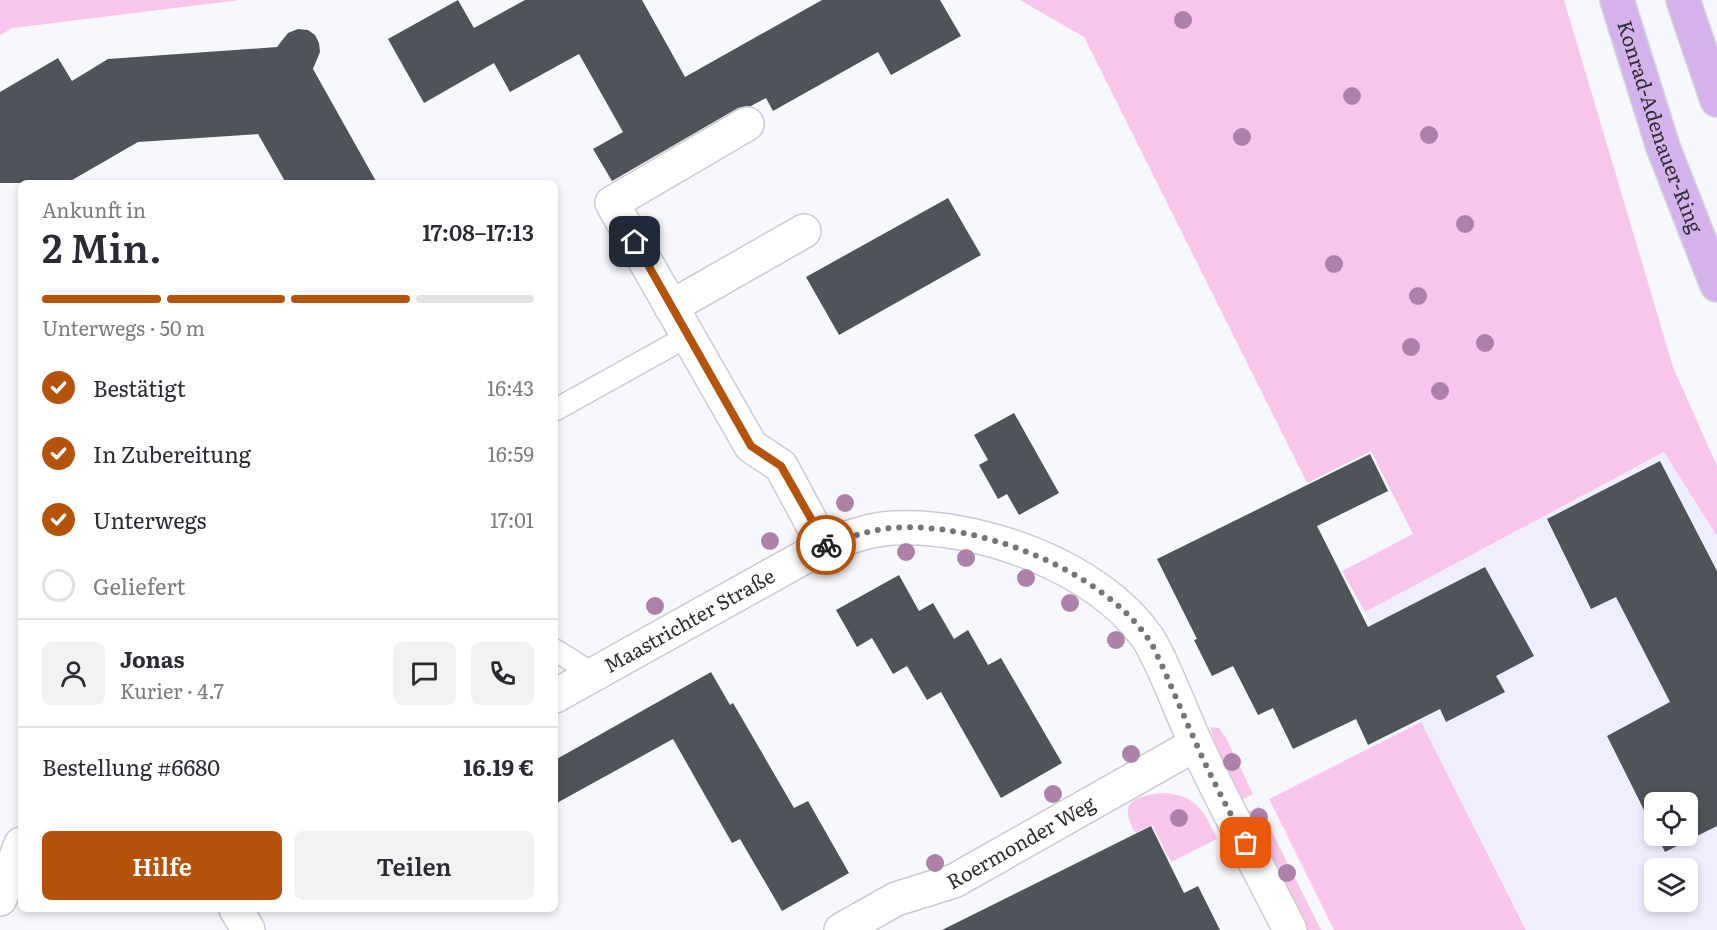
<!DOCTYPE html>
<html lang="de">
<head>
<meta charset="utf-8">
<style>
	:root { --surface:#fff; --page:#f2f2f3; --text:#2b2b33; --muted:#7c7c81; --line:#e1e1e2; --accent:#b45309 }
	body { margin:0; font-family:Literata,serif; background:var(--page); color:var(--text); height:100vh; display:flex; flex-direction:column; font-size:22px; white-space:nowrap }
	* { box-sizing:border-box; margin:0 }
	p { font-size:20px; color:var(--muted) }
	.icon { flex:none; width:33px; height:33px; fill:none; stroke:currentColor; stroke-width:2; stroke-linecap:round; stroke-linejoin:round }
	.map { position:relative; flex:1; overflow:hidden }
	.side { position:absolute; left:18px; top:180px; width:540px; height:732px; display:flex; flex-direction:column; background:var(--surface); border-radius:9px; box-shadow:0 3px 9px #0003 }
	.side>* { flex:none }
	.controls { position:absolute; left:1644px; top:792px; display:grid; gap:12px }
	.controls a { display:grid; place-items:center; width:54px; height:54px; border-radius:9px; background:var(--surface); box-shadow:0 3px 9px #0003; font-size:30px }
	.pin { position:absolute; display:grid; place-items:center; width:51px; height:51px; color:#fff; margin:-26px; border-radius:12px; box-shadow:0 3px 9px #0006 }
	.courier { position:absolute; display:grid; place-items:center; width:60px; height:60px; margin:-30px; border:4px solid #b45309; border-radius:50%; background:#fff; color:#222; box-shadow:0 2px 8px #0007 }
	.head em { font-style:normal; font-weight:600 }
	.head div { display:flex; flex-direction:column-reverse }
	.head { display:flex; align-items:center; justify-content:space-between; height:102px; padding:0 24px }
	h1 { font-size:39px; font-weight:600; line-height:45px }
	.bar { display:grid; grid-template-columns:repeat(4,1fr); gap:9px 6px; align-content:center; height:72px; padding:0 24px }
	.bar i { height:8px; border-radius:4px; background:var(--line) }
	.bar .active { background:var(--accent) }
	.bar p { grid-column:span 4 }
	.line { display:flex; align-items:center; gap:15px; padding:0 24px; border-top:2px solid var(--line) }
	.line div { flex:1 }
	.round { display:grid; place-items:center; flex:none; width:63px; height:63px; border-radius:9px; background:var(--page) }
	ol { padding:0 24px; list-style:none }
	li { display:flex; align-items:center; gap:18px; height:66px }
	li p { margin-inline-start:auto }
	li .icon { padding:6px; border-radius:50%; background:var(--accent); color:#fff; stroke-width:4 }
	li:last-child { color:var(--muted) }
	li i { width:33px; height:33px; border:3px solid var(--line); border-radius:50% }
	.button { display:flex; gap:12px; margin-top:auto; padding:12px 24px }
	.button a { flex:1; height:69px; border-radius:9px; background:var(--accent); color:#fff; font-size:24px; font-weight:600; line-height:69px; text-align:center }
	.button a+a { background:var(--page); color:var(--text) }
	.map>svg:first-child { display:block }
	.built { fill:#eeeefe; fill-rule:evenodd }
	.green { fill:#f8c6ea }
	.building { fill:#4f535a }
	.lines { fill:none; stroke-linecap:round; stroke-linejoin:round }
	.service-casing { stroke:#cacad2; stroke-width:24 }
	.minor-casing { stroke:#cacad2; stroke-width:36 }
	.primary-casing { stroke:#d6d6d6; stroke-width:36 }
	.service { stroke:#fff; stroke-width:21 }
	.minor { stroke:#fff; stroke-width:33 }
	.primary { stroke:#d4b2ec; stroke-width:33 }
	.tree { fill:#ae81a9 }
	.done { stroke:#76767a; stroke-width:6; stroke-dasharray:0 10.8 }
	.route { stroke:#b45309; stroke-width:8 }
	.labels { text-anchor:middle; stroke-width:6; stroke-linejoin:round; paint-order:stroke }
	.street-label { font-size:20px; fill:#303033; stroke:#fff }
</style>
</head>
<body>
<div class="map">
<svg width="1717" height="930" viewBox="0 0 1717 930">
	<rect width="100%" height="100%" fill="#f7f7fe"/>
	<path class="built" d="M1665,452L1717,536V930H1527L1365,612ZM1654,802H1688V836H1654ZM1654,868H1688V902H1654Z"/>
	<path class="green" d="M0,0H240L13,28L0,35Z
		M1020,0H1564L1673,367L1717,466V536L1664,452L1365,612L1342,571L1413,534L1371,451L1307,483L1084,37Z
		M1421,722L1526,930H1334L1269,799Z
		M1210,727L1219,728L1226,738L1253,794L1243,799L1216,746Z
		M1163,793C1197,795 1204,811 1217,839L1171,862L1152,825L1135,833C1119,802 1131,797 1163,793Z
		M1259,806L1321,930H1306L1248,812Z"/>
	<path class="building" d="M458,0L474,28L525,0H642L685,77L822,0H940L961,36L891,75L878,52L773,111L766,98L751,106L738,108L612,181L593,149L623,132L579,54L510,92L494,63L424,103L388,39Z
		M298,29L308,30L315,35L319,43L320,52L313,69L377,183H286L258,134L138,142L67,183H0V92L58,58L72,81L108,59L277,47L288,33Z
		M948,198L981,255L839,335L806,277Z
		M1014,413L1059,493L1019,515L1007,494L998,499L979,465L988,460L974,435Z
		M1370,454L1388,491L1317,526L1368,627L1485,567L1534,656L1496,676L1505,692L1446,722L1440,709L1368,745L1356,719L1293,749L1273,708L1258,715L1233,666L1212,676L1194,640L1197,639L1157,559Z
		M1660,461L1717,571V826L1665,852L1657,836H1688V802H1654V830L1607,736L1670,702L1616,597L1591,609L1547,519Z
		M899,575L919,611L933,603L954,639L968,630L988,665L1001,658L1062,763L1001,798L941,692L927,700L907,666L893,674L872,638L857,647L836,610Z
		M711,672L730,705L733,703L794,808L808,801L849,873L782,911L740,839L732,843L673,739L555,804V760Z
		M1151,826L1184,893L1198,886L1220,930H942Z"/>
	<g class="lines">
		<g class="service-casing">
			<path id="service" d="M555,410L688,336
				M555,650L593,674"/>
		</g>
		<g class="minor-casing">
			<g id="minor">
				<path d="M747,124L612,203L751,446L781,466L824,546"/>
				<path d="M671,307L804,231"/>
				<path id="s1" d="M555,696L824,546C847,538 870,529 894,528C979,524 1097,566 1147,637C1152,644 1156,653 1160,661C1173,689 1184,717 1196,744C1225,807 1259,868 1290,930"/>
				<path d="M0,899L21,844"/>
				<path d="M236,909L248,930"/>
				<path id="s2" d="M841,930L896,899L954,881L1196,744"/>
			</g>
		</g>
		<g class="primary-casing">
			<g id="primary">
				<path id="s3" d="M1617,0L1663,147L1717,285"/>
				<path d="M1683,0L1717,100"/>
			</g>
		</g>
		<use href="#service" class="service"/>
		<use href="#minor" class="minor"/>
		<use href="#primary" class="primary"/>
	</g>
	<g class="tree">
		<circle cx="1183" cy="20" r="9"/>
		<circle cx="1352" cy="96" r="9"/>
		<circle cx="1429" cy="135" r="9"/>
		<circle cx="1242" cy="137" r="9"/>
		<circle cx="1465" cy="224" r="9"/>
		<circle cx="1334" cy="264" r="9"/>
		<circle cx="1418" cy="296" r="9"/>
		<circle cx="1485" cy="343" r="9"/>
		<circle cx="1411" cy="347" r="9"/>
		<circle cx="1440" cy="391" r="9"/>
		<circle cx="845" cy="503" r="9"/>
		<circle cx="770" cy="541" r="9"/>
		<circle cx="906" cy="552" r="9"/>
		<circle cx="966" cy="558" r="9"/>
		<circle cx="1026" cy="578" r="9"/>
		<circle cx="1070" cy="603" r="9"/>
		<circle cx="655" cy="606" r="9"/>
		<circle cx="1116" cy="640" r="9"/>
		<circle cx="1131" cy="754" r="9"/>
		<circle cx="1232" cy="762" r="9"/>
		<circle cx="1053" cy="794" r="9"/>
		<circle cx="1259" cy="817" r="9"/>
		<circle cx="1179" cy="818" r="9"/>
		<circle cx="935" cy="863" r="9"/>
		<circle cx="1287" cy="873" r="9"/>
	</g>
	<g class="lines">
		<path class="done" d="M826,545C848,538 868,530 892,528C975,521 1098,568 1147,637C1153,644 1156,654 1160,661C1172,688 1183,714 1195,741C1210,776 1228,809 1246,843"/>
		<path class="route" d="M635,242L751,446L781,466L826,545"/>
	</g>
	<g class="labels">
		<g class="street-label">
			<text dy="7" stroke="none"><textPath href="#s3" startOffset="134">Konrad-Adenauer-Ring</textPath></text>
			<text dy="7" stroke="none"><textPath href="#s1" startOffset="154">Maastrichter Straße</textPath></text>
			<text dy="7" stroke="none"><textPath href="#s2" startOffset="201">Roermonder Weg</textPath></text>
		</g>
	</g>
</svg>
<div class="controls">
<a><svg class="icon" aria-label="locate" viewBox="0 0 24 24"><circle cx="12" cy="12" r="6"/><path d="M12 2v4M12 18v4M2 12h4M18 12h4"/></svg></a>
<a><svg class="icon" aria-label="layers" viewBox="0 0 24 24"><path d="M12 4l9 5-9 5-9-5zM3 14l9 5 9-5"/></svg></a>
</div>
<div class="pin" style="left:1246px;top:843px;background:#ea580c"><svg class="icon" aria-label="bag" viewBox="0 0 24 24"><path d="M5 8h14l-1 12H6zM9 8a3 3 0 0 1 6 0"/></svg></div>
<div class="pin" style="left:635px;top:242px;background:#1f2937"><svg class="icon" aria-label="home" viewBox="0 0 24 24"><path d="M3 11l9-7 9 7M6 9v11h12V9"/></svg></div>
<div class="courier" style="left:826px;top:545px"><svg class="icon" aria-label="bike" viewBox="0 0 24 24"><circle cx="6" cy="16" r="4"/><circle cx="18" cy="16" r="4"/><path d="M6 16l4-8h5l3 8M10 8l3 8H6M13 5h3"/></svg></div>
<section class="side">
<div class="head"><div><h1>2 Min.</h1><p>Ankunft in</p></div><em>17:08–17:13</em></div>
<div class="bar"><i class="active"></i><i class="active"></i><i class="active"></i><i></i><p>Unterwegs · 50 m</p></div>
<ol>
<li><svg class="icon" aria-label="check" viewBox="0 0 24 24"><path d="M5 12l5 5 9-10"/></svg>Bestätigt<p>16:43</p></li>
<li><svg class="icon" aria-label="check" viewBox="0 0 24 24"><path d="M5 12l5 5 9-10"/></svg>In Zubereitung<p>16:59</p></li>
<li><svg class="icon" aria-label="check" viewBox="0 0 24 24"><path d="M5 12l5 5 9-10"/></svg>Unterwegs<p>17:01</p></li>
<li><i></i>Geliefert</li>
</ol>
<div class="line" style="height:108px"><a class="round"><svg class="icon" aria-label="person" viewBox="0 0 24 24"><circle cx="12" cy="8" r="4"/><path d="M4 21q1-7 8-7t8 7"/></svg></a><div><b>Jonas</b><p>Kurier · 4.7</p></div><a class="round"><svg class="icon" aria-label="chat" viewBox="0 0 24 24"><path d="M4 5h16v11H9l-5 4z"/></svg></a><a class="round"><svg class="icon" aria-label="phone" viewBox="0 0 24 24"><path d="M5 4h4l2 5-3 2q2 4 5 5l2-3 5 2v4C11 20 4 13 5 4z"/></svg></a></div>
<div class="line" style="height:78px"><div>Bestellung #6680</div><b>16.19 €</b></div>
<div class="button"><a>Hilfe</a><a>Teilen</a></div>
</section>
</div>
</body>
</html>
